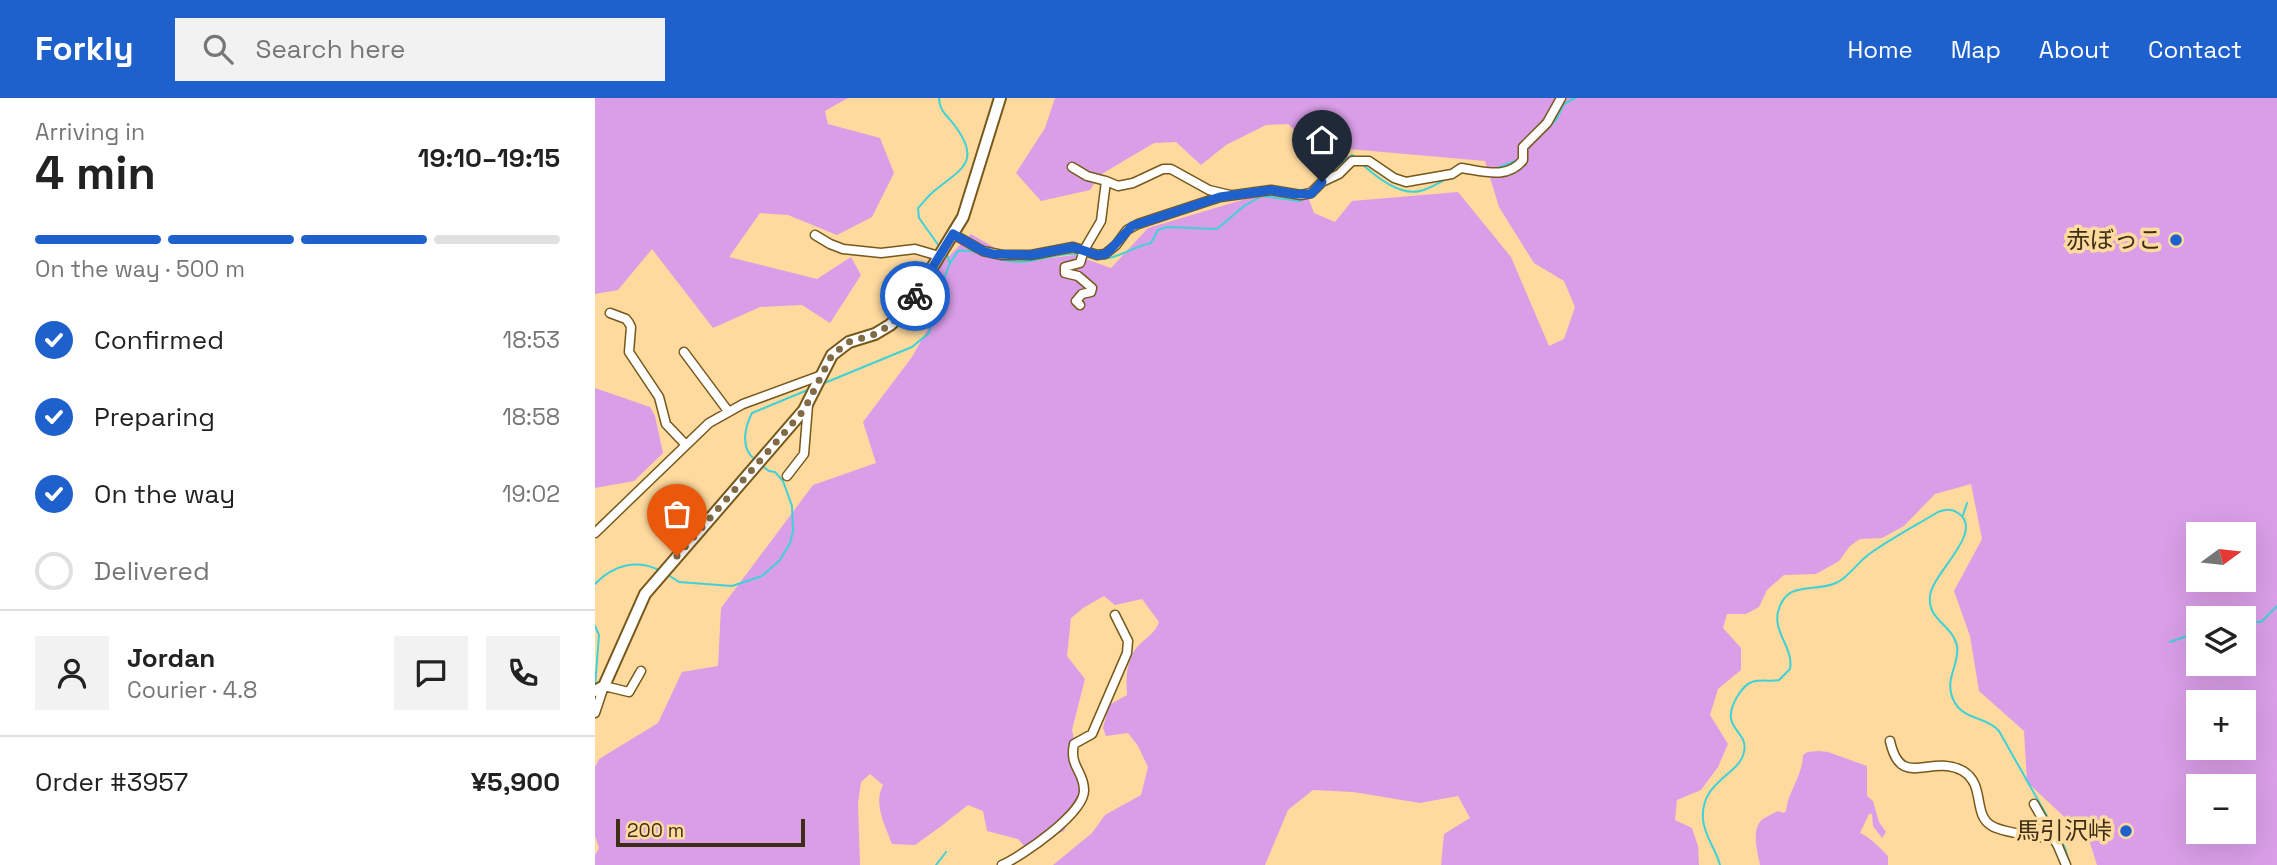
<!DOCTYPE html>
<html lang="en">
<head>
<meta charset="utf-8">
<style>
	:root { --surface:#fff; --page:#f2f2f2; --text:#222; --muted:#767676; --line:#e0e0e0; --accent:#1e60cc }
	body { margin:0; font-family:"Space Grotesk","Noto Sans JP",sans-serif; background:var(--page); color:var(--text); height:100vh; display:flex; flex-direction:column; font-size:26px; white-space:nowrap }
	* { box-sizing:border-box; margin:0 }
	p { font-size:23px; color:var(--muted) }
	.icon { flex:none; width:38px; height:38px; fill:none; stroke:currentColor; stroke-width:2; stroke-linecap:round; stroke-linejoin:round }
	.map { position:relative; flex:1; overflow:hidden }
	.details { display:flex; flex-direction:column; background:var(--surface); width:595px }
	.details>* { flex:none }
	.needle { width:46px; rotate:75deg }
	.fabs { position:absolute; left:1591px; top:424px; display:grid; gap:14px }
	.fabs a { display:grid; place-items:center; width:70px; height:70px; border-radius:0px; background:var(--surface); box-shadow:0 7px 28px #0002; font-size:35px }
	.scale { position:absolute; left:21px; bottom:18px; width:189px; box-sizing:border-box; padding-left:7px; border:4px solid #3d2f16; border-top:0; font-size:19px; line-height:24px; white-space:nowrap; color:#3d2f16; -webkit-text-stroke:5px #feda9e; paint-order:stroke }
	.pin { position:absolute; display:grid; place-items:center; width:60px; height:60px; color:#fff; margin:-72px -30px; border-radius:50% 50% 50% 0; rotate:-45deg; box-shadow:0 0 7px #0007 }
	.pin .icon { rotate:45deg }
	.courier { position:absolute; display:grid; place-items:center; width:70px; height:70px; margin:-35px; border:5px solid #1e60cc; border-radius:50%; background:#fff; color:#222; box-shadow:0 2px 9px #0007 }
	.headline em { font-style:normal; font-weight:700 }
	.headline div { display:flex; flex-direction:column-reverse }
	.headline { display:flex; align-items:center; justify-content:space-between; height:119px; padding:0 35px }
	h1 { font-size:46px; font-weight:700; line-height:52px }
	.bar { display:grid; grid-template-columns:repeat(4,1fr); gap:10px 7px; align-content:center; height:84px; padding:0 35px }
	.bar i { height:9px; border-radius:5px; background:var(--line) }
	.bar .current { background:var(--accent) }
	.bar p { grid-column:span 4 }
	.line { display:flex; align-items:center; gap:18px; padding:0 35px; border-top:2px solid var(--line) }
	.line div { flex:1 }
	.round { display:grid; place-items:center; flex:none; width:74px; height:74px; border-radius:0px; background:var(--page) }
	ol { padding:0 35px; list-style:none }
	li { display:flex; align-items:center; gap:21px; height:77px }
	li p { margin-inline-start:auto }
	li .icon { padding:7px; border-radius:50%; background:var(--accent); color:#fff; stroke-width:4 }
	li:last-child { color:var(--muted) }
	li i { width:38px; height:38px; border:4px solid var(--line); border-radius:50% }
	header { display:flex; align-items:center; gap:42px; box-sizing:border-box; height:98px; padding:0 35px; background:var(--accent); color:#fff }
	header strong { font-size:33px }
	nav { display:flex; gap:38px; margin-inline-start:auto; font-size:24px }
	.search { width:490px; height:63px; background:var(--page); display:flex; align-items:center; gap:18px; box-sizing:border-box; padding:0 24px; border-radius:0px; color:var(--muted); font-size:26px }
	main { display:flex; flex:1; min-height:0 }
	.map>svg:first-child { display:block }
	.green { fill:#d99ee7; fill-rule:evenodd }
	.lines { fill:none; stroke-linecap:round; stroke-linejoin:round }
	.stream { stroke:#3fd1d8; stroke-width:2 }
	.street-casing { stroke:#77581b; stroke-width:11 }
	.secondary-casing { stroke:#77581b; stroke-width:14 }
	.street { stroke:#fff; stroke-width:8 }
	.secondary { stroke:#fff; stroke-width:10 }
	.done { stroke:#816b46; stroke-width:7; stroke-dasharray:0 12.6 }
	.route { stroke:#1e60cc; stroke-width:9 }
	.poi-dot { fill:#1e60cc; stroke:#feda9e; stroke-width:2.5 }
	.labels { text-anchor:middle; stroke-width:7; stroke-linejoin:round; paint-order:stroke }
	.poi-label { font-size:24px; fill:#3d2f16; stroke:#feda9e; text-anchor:end }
</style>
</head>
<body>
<header>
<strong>Forkly</strong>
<div class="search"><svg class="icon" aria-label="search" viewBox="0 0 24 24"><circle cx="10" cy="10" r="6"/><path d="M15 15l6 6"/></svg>Search here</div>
<nav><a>Home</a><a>Map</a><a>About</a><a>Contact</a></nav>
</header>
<main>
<section class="details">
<div class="headline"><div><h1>4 min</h1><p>Arriving in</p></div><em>19:10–19:15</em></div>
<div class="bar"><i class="current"></i><i class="current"></i><i class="current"></i><i></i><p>On the way · 500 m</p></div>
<ol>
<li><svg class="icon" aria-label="check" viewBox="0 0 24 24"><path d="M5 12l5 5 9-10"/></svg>Confirmed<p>18:53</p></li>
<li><svg class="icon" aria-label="check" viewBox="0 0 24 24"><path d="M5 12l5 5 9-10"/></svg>Preparing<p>18:58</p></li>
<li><svg class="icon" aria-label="check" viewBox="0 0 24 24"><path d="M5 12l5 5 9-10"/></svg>On the way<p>19:02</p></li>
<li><i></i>Delivered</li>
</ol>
<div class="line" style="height:126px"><a class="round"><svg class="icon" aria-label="person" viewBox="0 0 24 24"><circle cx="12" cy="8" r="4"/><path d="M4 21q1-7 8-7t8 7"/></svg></a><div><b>Jordan</b><p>Courier · 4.8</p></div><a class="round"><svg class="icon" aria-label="chat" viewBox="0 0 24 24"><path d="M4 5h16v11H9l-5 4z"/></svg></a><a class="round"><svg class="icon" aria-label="phone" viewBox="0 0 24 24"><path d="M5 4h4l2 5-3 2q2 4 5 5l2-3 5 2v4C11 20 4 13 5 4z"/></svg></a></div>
<div class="line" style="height:91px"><div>Order #3957</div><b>¥5,900</b></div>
</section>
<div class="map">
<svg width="1682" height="767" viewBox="0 0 1682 767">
	<rect width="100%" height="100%" fill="#feda9e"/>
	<path class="green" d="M0,0H253L230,13L233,26L285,40L299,75L277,119L242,137L193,117L165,115L134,159L222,181L256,159L266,177L235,225L207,207L165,209L118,230L57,151L23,192L0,196Z
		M460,0H1682V767H1502L1494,742L1432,684L1429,633L1384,593L1375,538L1359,493L1387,441L1376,386L1340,396L1309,428L1287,440L1265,441L1255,448L1244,463L1221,476L1189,477L1172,492L1164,509L1151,516H1132L1128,530L1146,550V572L1123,591L1115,617L1133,646L1123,669L1106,692L1082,702L1080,722L1097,730L1103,748L1104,767H846L849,736L875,720L863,698L825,705L758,694L718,692L693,712L670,767H458L497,735L510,717L546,697L553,669L543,648L533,635L511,638L508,630L514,607L532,597C531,582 531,567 539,553C546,542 560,537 564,524L547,501L520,507L509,498L488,510L476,520L472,558L490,581L477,632L484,663V696L469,733L430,749L423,741L392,733L388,713L373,707L345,729L320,747L297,746C290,727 278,706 288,687L275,676L266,684L263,705L265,767H0V757L4,750L0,738V669L4,661L63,625L87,574L123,568L126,510L218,387L281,365L268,324L317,259L335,227L345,167L376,136L424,164L480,157L516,170L553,130L654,100L710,91L719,115L740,124L757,103L863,94L916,159L954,248L969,241L980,209L969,183L939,165L904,109L890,63L754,51L737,67L693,26L671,27L631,47L606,67L581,44L559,45L505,77L495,92L446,103L421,75L450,30ZM1603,436H1648V481H1603ZM1603,520H1648V565H1603ZM1603,604H1648V649H1603ZM1603,688H1648V733H1603Z
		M0,290L55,309L60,318L68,355L39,383L0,390Z
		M1224,653L1233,654L1272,668V698L1278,703L1284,724L1291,734L1287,740L1278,728L1277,716H1274L1265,735C1275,739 1285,750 1293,758V767H1165C1163,755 1155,730 1168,721C1172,718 1178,716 1183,713L1189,715L1191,713C1193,693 1208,677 1208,657L1213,654Z"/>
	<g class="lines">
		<path class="stream" d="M344,0C344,13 353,18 360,28C388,65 364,72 338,94C333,98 328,105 323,110L324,120L344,148
			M931,52L961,22L969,6L980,0
			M766,65C780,78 805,98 825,93C834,91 843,85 851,81
			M902,70L923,62
			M726,80L757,57L760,59
			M490,157C514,169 532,150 556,145L563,132L572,129L622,131L649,108L667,98L705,103L708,100
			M355,165L363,153C382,150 402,164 423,164C444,164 463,154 484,156
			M227,286L317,249L334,235L344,194L355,165L352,157
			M159,361C145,349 150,329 157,315L215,291
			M1368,417L1372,405
			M72,476L84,484L137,488L167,478L185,462L195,445L198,433L197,408L188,383L180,374L174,373L166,367
			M0,486C18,467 41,461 64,472
			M1648,524H1666L1682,508
			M0,528L4,537L0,589
			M1575,544L1603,534
			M341,767L351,754
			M1125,767C1121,751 1109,738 1108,721C1105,683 1145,677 1149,654C1154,631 1123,632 1142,599C1146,593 1150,586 1157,584C1166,581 1176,584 1184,582L1195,571C1199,550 1178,535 1183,514C1191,481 1219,495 1241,485C1254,479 1262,465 1273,457C1295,441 1320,428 1343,414C1350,412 1356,410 1363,415C1391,433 1337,475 1335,498C1332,522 1358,527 1362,548C1365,568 1347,582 1360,605C1370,622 1392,619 1404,633L1470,750L1475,767"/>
		<g class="street-casing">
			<path id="street" d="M477,69L492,78L511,83L506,123L489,152L485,165L470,169V175L483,178L497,190L496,194L487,196L481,203L485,207
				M511,83L523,88L538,85L568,71H576L614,92L635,97
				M358,136L388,153L407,157H436L478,149L502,157L510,156L521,147L532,132L543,126L625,99L676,92L706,97L716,95L727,84L744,76L757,63H774L799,80L811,84L857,76L866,70C888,73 912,82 928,62V49L952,25L966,0
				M220,137L235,146L248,151L286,155L320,151L344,158
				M15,215L31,221L34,225L36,229L34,254L64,299L71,326L91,347
				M89,254L133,313
				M192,378L209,356L213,307
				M0,435L114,325L148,306L227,277
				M0,615L9,588L34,594L46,573
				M1295,643C1306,693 1335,655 1368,673C1391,687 1377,717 1397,728C1409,735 1444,739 1460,741
				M1439,706L1463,748L1471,767
				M407,767C427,758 490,715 489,692C489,673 474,669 479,646L497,636L532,555L533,543L520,517"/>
		</g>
		<g class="secondary-casing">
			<path id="secondary" d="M0,593L9,588L50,496L209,312L237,257L254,244L280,236L295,227L307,216L318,201L368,119L405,0"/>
		</g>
		<use href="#street" class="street"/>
		<use href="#secondary" class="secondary"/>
	</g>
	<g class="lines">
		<path class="done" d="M82,458L209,312L237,257L254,244L280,236L295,227L307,216L320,198"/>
		<path class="route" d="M320,198L358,136L388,153L398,156L436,157L478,149L502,157L510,156L515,152L537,128L625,99L676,92L700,96H716L727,84"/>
	</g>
	<g class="poi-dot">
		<circle cx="1581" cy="142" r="7"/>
		<circle cx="1531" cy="733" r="7"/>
	</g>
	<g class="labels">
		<g class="poi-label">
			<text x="1567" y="150">赤ぼっこ</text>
			<text x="1517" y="741">馬引沢峠</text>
		</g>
	</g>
</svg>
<div class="fabs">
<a><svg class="needle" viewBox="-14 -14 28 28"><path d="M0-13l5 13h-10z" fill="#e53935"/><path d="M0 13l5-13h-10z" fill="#767676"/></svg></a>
<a><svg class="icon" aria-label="layers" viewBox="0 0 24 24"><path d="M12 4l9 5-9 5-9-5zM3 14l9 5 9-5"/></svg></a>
<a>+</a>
<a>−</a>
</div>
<div class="scale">200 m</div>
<div class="pin" style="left:82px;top:458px;background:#ea580c"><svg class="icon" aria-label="bag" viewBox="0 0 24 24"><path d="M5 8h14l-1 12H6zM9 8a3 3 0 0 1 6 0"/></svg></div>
<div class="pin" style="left:727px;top:84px;background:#1f2937"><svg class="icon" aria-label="home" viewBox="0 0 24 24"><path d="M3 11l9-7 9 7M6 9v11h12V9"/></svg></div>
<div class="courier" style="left:320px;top:198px"><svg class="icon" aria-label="bike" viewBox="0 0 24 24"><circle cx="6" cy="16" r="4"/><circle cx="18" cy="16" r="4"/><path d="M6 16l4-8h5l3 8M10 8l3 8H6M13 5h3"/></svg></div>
</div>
</main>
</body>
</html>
